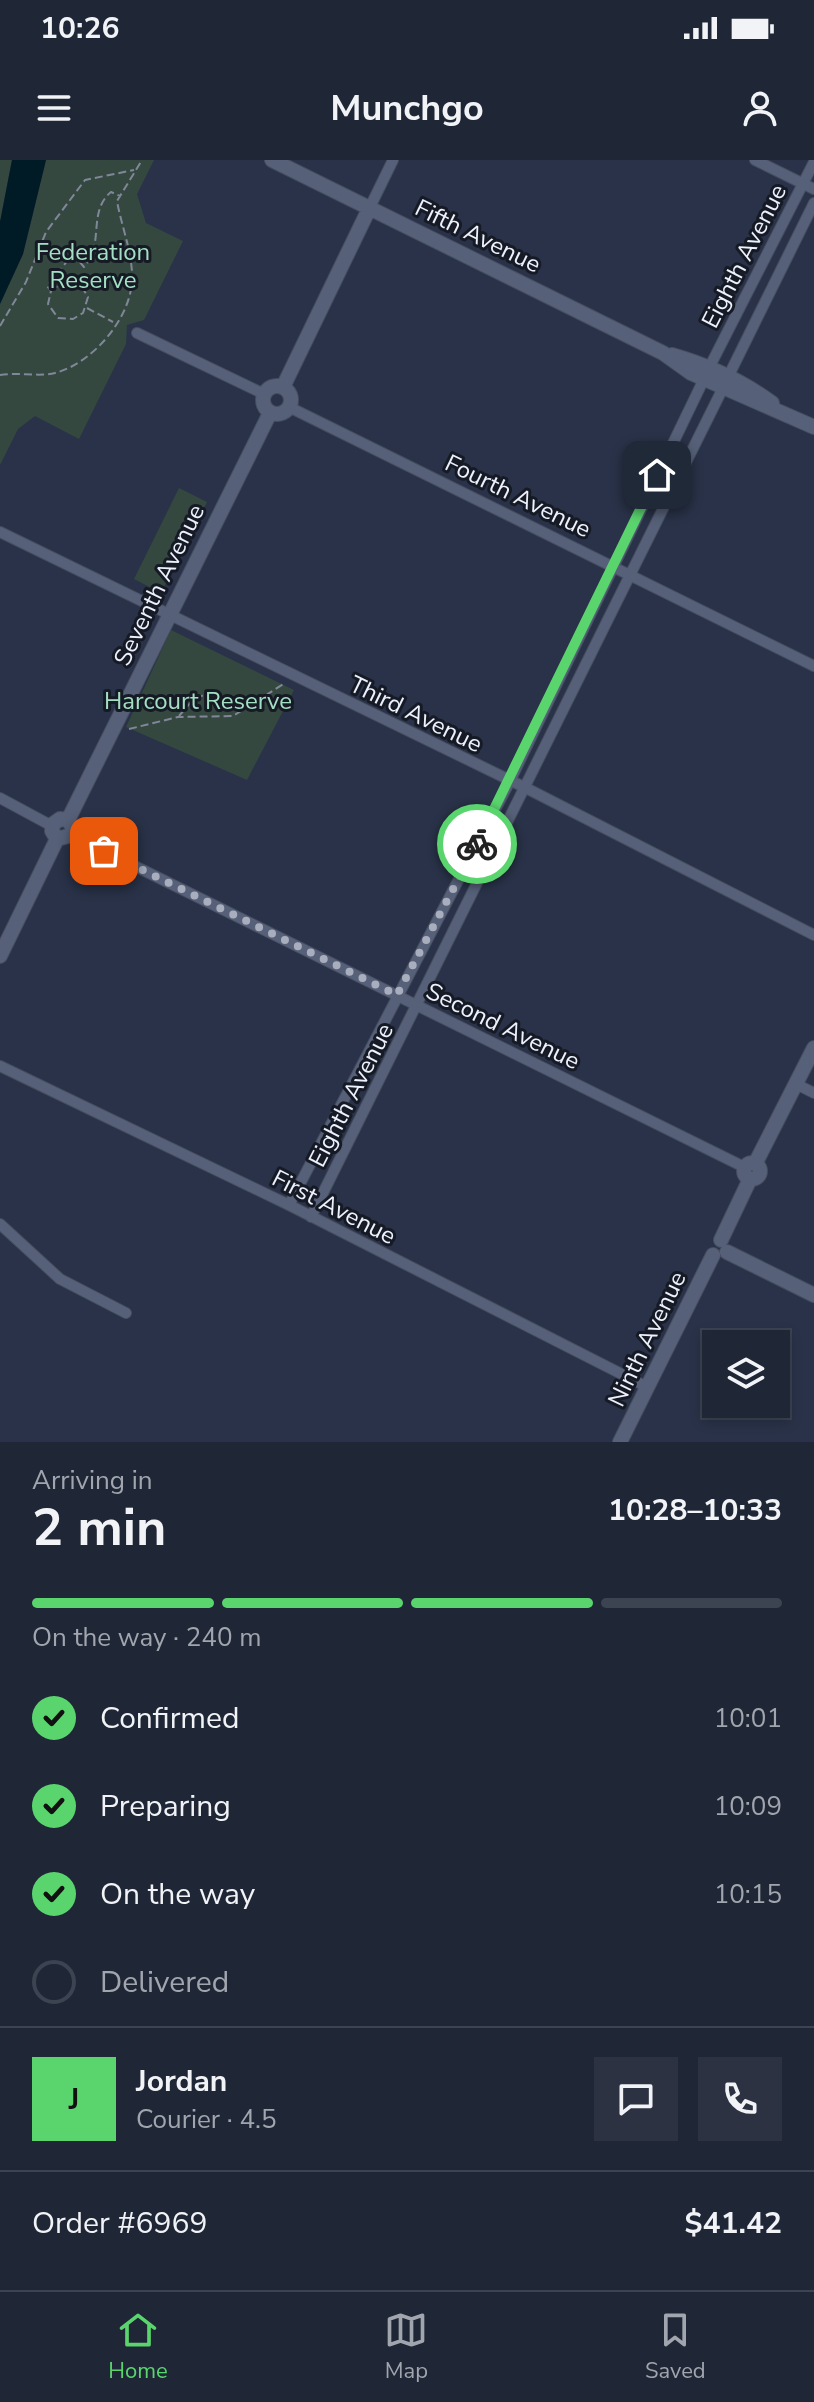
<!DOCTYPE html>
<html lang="en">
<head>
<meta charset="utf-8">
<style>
	:root { --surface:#1f2636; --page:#2c3242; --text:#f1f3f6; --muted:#a1a5ad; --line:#3c4351; --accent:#5ad56e }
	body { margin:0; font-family:"Nunito Sans",sans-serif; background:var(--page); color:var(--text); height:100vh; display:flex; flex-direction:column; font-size:30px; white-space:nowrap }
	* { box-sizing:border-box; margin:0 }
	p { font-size:26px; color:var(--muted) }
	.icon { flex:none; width:44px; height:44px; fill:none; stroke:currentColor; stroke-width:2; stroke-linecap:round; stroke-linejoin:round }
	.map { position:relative; height:1282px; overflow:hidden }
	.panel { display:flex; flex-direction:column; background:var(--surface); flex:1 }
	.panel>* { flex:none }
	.tools { position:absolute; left:702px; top:1170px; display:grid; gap:16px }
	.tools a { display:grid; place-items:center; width:88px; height:88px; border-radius:0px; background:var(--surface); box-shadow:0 4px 12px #0003,0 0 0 2px var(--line); font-size:40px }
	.pin { position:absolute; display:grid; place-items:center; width:68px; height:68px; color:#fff; margin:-34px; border-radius:16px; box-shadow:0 4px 12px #0006 }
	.courier { position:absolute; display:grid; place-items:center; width:80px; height:80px; margin:-40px; border:6px solid #5ad56e; border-radius:50%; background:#fff; color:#222; box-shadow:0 2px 10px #0007 }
	.overview em { font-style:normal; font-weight:700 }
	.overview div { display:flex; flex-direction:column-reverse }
	.overview { display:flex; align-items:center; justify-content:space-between; height:136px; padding:0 32px }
	h1 { font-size:52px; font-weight:700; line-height:60px }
	.bar { display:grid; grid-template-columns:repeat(4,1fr); gap:12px 8px; align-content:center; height:96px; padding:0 32px }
	.bar i { height:10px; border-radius:6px; background:var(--line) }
	.bar .selected { background:var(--accent) }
	.bar p { grid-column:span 4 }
	.line { display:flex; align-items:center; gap:20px; padding:0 32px; border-top:2px solid var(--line) }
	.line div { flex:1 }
	.round { display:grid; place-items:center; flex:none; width:84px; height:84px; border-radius:0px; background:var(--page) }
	ol { padding:0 32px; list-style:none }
	li { display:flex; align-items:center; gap:24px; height:88px }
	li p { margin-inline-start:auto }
	li .icon { padding:8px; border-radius:50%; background:var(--accent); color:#111; stroke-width:4 }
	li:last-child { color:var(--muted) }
	li i { width:44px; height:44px; border:4px solid var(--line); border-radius:50% }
	.status { display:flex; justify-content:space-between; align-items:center; height:56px; padding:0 40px; background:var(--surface); direction:ltr }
	.status svg { height:22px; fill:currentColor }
	header { display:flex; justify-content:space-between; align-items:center; height:104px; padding:0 32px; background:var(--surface); font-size:36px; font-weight:700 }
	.tabs { display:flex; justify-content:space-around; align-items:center; height:112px; border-top:2px solid var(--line); background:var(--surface); font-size:22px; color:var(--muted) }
	.tabs a { display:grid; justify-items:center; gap:4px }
	.tabs .selected { color:var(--accent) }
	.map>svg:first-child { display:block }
	.green { fill:#34483f }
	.water { fill:#001a26 }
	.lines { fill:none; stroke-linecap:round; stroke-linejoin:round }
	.street-casing { stroke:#464d60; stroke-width:12 }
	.secondary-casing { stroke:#464d60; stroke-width:16 }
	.path { stroke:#808799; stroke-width:2; stroke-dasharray:8 4; stroke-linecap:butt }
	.street { stroke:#566179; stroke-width:10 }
	.secondary { stroke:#566179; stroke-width:14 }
	.done { stroke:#a8aebe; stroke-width:8; stroke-dasharray:0 14.4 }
	.route { stroke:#5ad56e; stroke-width:10 }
	.labels { text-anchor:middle; stroke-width:6; stroke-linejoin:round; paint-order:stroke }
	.street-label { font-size:24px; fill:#ecf1fd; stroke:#161a24 }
	.park-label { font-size:24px; fill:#a4dfc4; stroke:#161a24 }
</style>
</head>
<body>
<div class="status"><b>10:26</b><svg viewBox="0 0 49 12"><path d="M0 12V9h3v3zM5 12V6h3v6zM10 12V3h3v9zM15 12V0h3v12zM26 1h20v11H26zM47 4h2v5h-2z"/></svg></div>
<header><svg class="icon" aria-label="menu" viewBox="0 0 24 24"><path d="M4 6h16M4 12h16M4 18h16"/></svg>Munchgo<svg class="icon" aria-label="person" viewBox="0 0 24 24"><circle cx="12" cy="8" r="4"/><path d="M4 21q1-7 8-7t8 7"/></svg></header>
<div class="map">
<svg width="814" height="1282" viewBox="0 0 814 1282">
	<rect width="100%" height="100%" fill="#293248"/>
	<path class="green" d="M0,0H12L0,62Z
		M46,0H154L137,34L146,63L183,81L144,160L127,165L126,184L79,279L35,256L18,269L0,305V144L23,94Z
		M179,328L207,342L161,433L134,419Z
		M171,470L294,530L247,620L126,567Z"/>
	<path class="water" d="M12,0H46L23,94L0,144V62Z"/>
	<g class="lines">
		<g class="street-casing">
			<path id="street" d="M755,0L814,29
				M370,47L393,0
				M137,173L264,234
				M709,208L814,2
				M728,217L814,43
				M289,247L814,506
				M0,372L526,628L814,775
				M0,638L52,666
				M72,675L744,1007
				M0,906L289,1045L647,1227
				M796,924L814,933
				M289,1045L510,621L704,219
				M311,1057L723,228
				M0,1064L60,1119L126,1153"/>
		</g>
		<g class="secondary-casing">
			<path id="secondary" d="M272,0L663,193L691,213L814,267
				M672,195C707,205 742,221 772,243
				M263 240a14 14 0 1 1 28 0a14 14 0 1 1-28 0Z
				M283,227L370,47
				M68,660L270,253
				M57,679L52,671L53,664L60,659L68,660
				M57,679L72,675L73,668L68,660
				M0,796L57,679
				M744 1011a8 8 0 1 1 16 0a8 8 0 1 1-16 0Z
				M755,1004L814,888
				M721,1080L750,1019
				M727,1092L814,1135
				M620,1282L713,1095"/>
		</g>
		<path class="path" d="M51,131L66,120L80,124L88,137L83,153L73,159L58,158L48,144L51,131L47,126L73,94L84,107C105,85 87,52 111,32L120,36
			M87,148L113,162
			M0,166L26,122L46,72L85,20L134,10
			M0,215C17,212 39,217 55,213C94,203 135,154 132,113C131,89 121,64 117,41L142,0
			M179,556L192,541L209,532L244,547
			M129,569L178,557L233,556L285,523"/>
		<use href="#street" class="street"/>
		<use href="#secondary" class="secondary"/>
	</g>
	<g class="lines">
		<path class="done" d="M104,691L397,835L477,684"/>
		<path class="route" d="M477,684L657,315"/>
	</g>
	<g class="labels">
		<g class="street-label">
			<text transform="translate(478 76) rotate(26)" y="8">Fifth Avenue</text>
			<text transform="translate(744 96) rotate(-63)" y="8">Eighth Avenue</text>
			<text transform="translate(518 336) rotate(26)" y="8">Fourth Avenue</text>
			<text transform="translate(159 425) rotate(-64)" y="8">Seventh Avenue</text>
			<text transform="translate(416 554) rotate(26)" y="8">Third Avenue</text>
			<text transform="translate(503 866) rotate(26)" y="8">Second Avenue</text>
			<text transform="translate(351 935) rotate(-63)" y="8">Eighth Avenue</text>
			<text transform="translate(334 1047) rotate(27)" y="8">First Avenue</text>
			<text transform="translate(647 1179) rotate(-64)" y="8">Ninth Avenue</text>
		</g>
		<g class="park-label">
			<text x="93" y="100">Federation<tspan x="93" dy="28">Reserve</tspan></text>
			<text x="198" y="549">Harcourt Reserve</text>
		</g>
	</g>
</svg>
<div class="tools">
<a><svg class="icon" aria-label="layers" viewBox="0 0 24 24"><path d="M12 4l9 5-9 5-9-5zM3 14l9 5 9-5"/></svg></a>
</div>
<div class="pin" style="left:104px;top:691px;background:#ea580c"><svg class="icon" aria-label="bag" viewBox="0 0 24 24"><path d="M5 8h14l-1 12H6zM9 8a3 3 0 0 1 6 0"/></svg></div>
<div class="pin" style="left:657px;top:315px;background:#1f2937"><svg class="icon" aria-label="home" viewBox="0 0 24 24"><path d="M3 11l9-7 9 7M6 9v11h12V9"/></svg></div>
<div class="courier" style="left:477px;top:684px"><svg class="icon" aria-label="bike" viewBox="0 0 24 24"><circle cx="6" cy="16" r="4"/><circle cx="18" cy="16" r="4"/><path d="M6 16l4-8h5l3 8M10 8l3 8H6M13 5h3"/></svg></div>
</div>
<section class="panel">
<div class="overview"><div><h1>2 min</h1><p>Arriving in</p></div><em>10:28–10:33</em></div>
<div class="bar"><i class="selected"></i><i class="selected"></i><i class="selected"></i><i></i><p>On the way · 240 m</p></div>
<ol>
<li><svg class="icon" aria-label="check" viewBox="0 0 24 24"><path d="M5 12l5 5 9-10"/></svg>Confirmed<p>10:01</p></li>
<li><svg class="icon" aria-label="check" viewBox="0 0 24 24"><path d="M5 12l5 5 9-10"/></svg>Preparing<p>10:09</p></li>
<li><svg class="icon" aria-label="check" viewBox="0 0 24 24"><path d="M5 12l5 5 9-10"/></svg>On the way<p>10:15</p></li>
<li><i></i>Delivered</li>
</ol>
<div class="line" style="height:144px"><b class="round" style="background:var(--accent);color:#111">J</b><div><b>Jordan</b><p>Courier · 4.5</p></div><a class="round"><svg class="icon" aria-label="chat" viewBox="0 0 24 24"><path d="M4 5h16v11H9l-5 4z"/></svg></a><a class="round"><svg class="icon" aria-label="phone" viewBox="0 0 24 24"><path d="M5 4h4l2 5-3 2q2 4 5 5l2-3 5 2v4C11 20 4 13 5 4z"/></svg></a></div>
<div class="line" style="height:104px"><div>Order #6969</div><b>$41.42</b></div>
</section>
<nav class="tabs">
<a class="selected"><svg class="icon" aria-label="home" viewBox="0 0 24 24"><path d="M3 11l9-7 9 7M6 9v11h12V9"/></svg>Home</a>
<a><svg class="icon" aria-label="map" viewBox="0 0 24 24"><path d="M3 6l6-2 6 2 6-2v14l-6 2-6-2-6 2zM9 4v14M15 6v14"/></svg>Map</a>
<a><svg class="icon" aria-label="saved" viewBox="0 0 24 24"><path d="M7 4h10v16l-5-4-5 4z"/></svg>Saved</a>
</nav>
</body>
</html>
